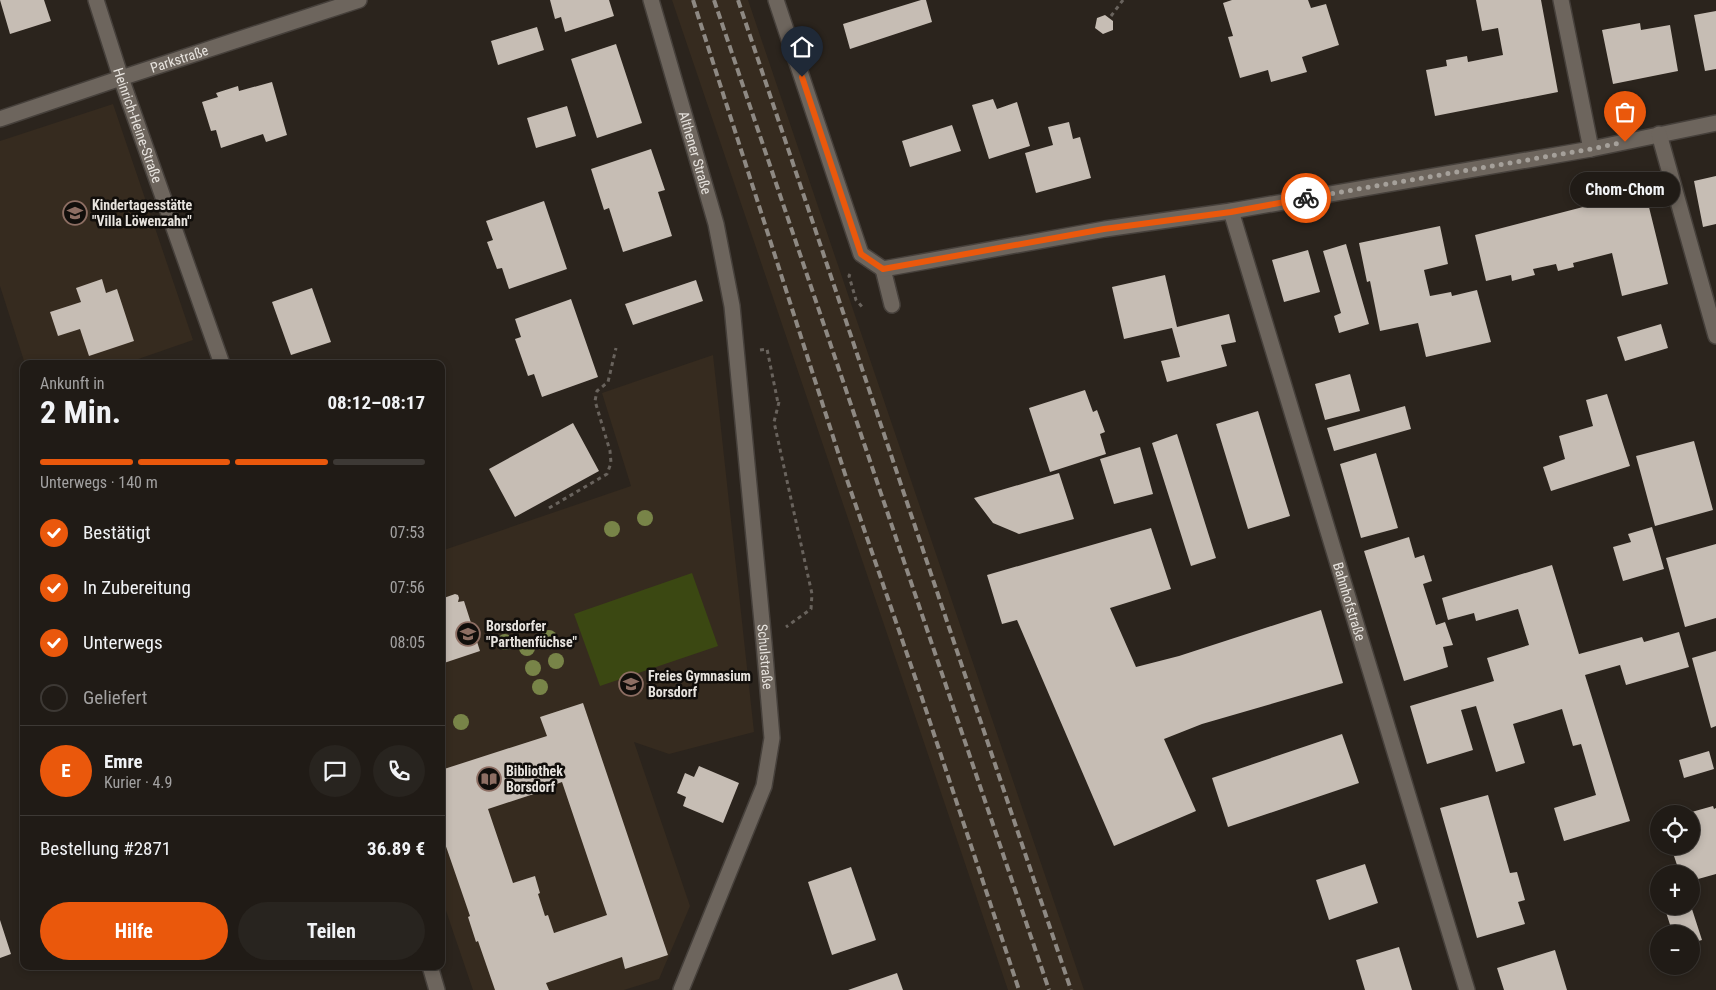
<!DOCTYPE html>
<html lang="de">
<head>
<meta charset="utf-8">
<style>
	:root { --surface:#201b16; --page:#28241f; --text:#f1f3f6; --muted:#a2a1a1; --line:#3d3935; --accent:#ea580c }
	body { margin:0; font-family:"Roboto Condensed",sans-serif; background:var(--page); color:var(--text); height:100vh; display:flex; flex-direction:column; font-size:19px; white-space:nowrap }
	* { box-sizing:border-box; margin:0 }
	p { font-size:16px; color:var(--muted) }
	.icon { flex:none; width:28px; height:28px; fill:none; stroke:currentColor; stroke-width:2; stroke-linecap:round; stroke-linejoin:round }
	.map { position:relative; flex:1; overflow:hidden }
	.details { position:absolute; left:20px; top:360px; width:425px; height:610px; display:flex; flex-direction:column; background:var(--surface); border-radius:10px; box-shadow:0 2px 8px #0003,0 0 0 1px var(--line) }
	.details>* { flex:none }
	.buttons { position:absolute; left:1650px; top:805px; display:grid; gap:10px }
	.buttons a { display:grid; place-items:center; width:50px; height:50px; border-radius:50%; background:var(--surface); box-shadow:0 2px 8px #0003,0 0 0 1px var(--line); font-size:25px }
	.pin { position:absolute; display:grid; place-items:center; width:42px; height:42px; color:#fff; margin:-51px -21px; border-radius:50% 50% 50% 0; rotate:-45deg; box-shadow:0 0 5px #0007 }
	.pin .icon { rotate:45deg }
	.courier { position:absolute; display:grid; place-items:center; width:50px; height:50px; margin:-25px; border:4px solid #ea580c; border-radius:50%; background:#fff; color:#222; box-shadow:0 1px 6px #0007 }
	.bubble { position:absolute; height:35px; border-radius:18px; background:var(--surface); box-shadow:0 2px 8px #0003,0 0 0 1px var(--line); font-size:16px; font-weight:700; line-height:35px; text-align:center }
	.head em { font-style:normal; font-weight:700 }
	.head div { display:flex; flex-direction:column-reverse }
	.head { display:flex; align-items:center; justify-content:space-between; height:85px; padding:0 20px }
	h1 { font-size:32px; font-weight:700; line-height:38px }
	.bar { display:grid; grid-template-columns:repeat(4,1fr); gap:8px 5px; align-content:center; height:60px; padding:0 20px }
	.bar i { height:6px; border-radius:4px; background:var(--line) }
	.bar .selected { background:var(--accent) }
	.bar p { grid-column:span 4 }
	.line { display:flex; align-items:center; gap:12px; padding:0 20px; border-top:1px solid var(--line) }
	.line div { flex:1 }
	.round { display:grid; place-items:center; flex:none; width:52px; height:52px; border-radius:26px; background:var(--page) }
	ol { padding:0 20px; list-style:none }
	li { display:flex; align-items:center; gap:15px; height:55px }
	li p { margin-inline-start:auto }
	li .icon { padding:5px; border-radius:50%; background:var(--accent); color:#fff; stroke-width:4 }
	li:last-child { color:var(--muted) }
	li i { width:28px; height:28px; border:2px solid var(--line); border-radius:50% }
	.button { display:flex; gap:10px; margin-top:auto; padding:10px 20px }
	.button a { flex:1; height:58px; border-radius:30px; background:var(--accent); color:#fff; font-size:20px; font-weight:700; line-height:58px; text-align:center }
	.button a+a { background:var(--page); color:var(--text) }
	.map>svg:first-child { display:block }
	.built { fill:#362b1f }
	.green { fill:#3b4812 }
	.building { fill:#c6bdb4; fill-rule:evenodd }
	.lines { fill:none; stroke-linecap:round; stroke-linejoin:round }
	.lane-casing { stroke:#46403b; stroke-width:18 }
	.street-casing { stroke:#46403b; stroke-width:18 }
	.path { stroke:#69635d; stroke-width:3; stroke-dasharray:4 4; stroke-linecap:butt }
	.lane { stroke:#6d655d; stroke-width:15 }
	.street { stroke:#6d655d; stroke-width:15 }
	.rail { stroke:#8e8983; stroke-width:4; stroke-dasharray:8 4; stroke-linecap:butt }
	.tree { fill:#788448 }
	.done { stroke:#a5a09a; stroke-width:5; stroke-dasharray:0 9 }
	.route { stroke:#ea580c; stroke-width:6 }
	.labels { text-anchor:middle; stroke-width:5; stroke-linejoin:round; paint-order:stroke }
	.street-label { font-size:14px; fill:#e7e3de; stroke:#110e0b }
	.poi-label { font-size:14px; font-weight:bold; fill:#e7e3de; stroke:#110e0b; text-anchor:start }
</style>
</head>
<body>
<div class="map">
<svg width="1716" height="990" viewBox="0 0 1716 990">
	<rect width="100%" height="100%" fill="#2b241d"/>
	<path class="built" d="M672,0H748L1084,990H1008Z
		M113,104L193,340L124,364H25L0,286V141Z
		M713,355L754,732L669,754L634,742L690,906L659,979L624,990H473L441,896V551L631,486L602,393Z"/>
	<path class="green" d="M692,573L718,646L600,686L574,614Z"/>
	<path class="building" d="M0,0H44L51,21L10,34Z
		M550,0H609L614,16L565,32L561,17L555,19Z
		M921,0H926L932,22L850,49L843,24Z
		M1232,0H1308L1311,8L1326,4L1339,45L1302,57L1307,72L1271,82L1268,70L1240,78L1228,37L1233,36L1223,3Z
		M1476,0H1541L1558,92L1435,116L1426,70L1447,66L1446,60L1467,56L1468,62L1503,55L1498,28L1482,31Z
		M1716,11V69L1705,71L1694,15Z
		M1105,15L1113,21V30L1103,34L1095,28L1097,18Z
		M1640,23L1641,30L1670,25L1678,71L1613,84L1602,30Z
		M537,27L544,50L498,65L491,41Z
		M616,44L642,123L597,138L571,59Z
		M272,82L287,135L266,142L263,134L221,148L216,130L211,131L202,102L218,97L216,93L238,86L239,91Z
		M993,99L997,109L1017,102L1030,146L989,159L972,105Z
		M567,106L576,136L536,148L527,118Z
		M1069,122L1073,139L1080,137L1091,178L1036,193L1025,153L1053,145L1048,127Z
		M952,125L961,151L910,167L902,141Z
		M651,149L665,190L658,192L672,236L623,252L609,208L604,210L591,169Z
		M1716,176V224L1703,227L1694,181Z
		M1645,191L1668,284L1622,296L1612,253L1573,263L1574,267L1558,271L1556,264L1533,269L1535,275L1512,281L1511,275L1486,281L1475,235Z
		M544,201L567,269L509,289L502,268L497,269L487,242L493,240L486,221Z
		M1440,226L1448,264L1424,270L1430,296L1451,292L1452,296L1477,290L1491,342L1426,357L1418,323L1380,331L1370,281L1367,282L1359,243Z
		M1346,244L1369,324L1339,333L1334,316L1341,313L1323,251Z
		M1308,250L1320,292L1284,302L1272,260Z
		M1165,275L1177,327L1229,314L1236,342L1221,345L1227,366L1167,382L1161,361L1180,357L1172,328L1124,339L1112,287Z
		M102,279L106,293L117,289L134,341L89,356L80,329L58,336L50,312L81,302L76,288Z
		M696,280L703,301L633,325L625,304Z
		M312,288L331,342L291,355L272,302Z
		M571,299L598,377L542,397L534,374L528,376L515,339L521,337L515,319Z
		M1661,324L1668,348L1625,361L1617,337Z
		M1350,374L1360,411L1325,420L1315,384Z
		M1085,390L1093,412L1097,410L1105,432L1100,434L1106,454L1050,472L1029,408Z
		M1607,394L1630,466L1551,491L1543,467L1565,459L1559,436L1593,426L1586,400Z
		M1405,406L1411,429L1334,451L1327,428Z
		M1258,411L1290,516L1248,529L1216,424Z
		M573,423L599,471L515,517L489,469Z
		M1177,434L1216,558L1191,566L1152,443Z
		M1694,441L1713,510L1655,526L1636,456Z
		M1140,447L1153,494L1114,504L1100,459Z
		M1376,453L1398,528L1361,538L1340,464Z
		M1059,473L1074,519L1019,534L993,523L974,498Z
		M1652,527L1664,569L1623,581L1613,547L1631,542L1628,534Z
		M1151,528L1171,589L1110,608L1136,667L1179,656L1321,610L1343,683L1202,724L1164,739L1196,811L1114,846L1017,620L1002,624L987,575Z
		M1409,537L1415,558L1424,555L1432,581L1423,584L1436,625L1445,622L1453,645L1443,647L1448,667L1404,681L1364,551Z
		M1716,544V618L1685,627L1666,558Z
		M1552,565L1579,654L1642,637L1644,642L1679,632L1689,667L1626,685L1620,665L1585,675L1630,821L1564,841L1554,808L1596,795L1581,744L1573,746L1562,709L1513,724L1525,763L1496,772L1476,706L1461,710L1473,750L1427,764L1410,706L1494,681L1487,658L1529,645L1518,609L1476,621L1474,613L1448,620L1442,598Z
		M455,594L458,595L459,598L458,602L464,601L480,651L441,664V599Z
		M1716,651V726L1711,728L1692,658Z
		M583,703L668,955L625,969L622,957L546,983L549,990H495L478,941L476,942L468,917L470,916L441,832V770L547,736L540,717ZM562,782L607,915L554,933L548,915L545,916L538,894L540,893L535,876L513,883L488,809L549,789L548,787Z
		M1342,734L1359,783L1228,827L1212,778Z
		M1709,751L1714,769L1684,778L1679,760Z
		M699,766L739,783L723,823L683,806L686,797L677,793L685,773L694,777Z
		M1488,795L1510,873L1517,872L1525,900L1518,902L1525,924L1477,938L1440,808Z
		M1713,806L1714,809L1716,808V874L1691,881V874H1680L1674,856L1680,854L1678,846H1691V814L1688,813Z
		M1365,864L1378,903L1329,920L1316,880Z
		M851,867L876,940L832,955L808,882Z
		M1664,906H1691L1702,940L1691,943V934H1673Z
		M0,920L11,954L0,958Z
		M1399,947L1412,990H1365L1356,960Z
		M1555,950L1567,990H1504L1497,968Z
		M897,973L903,990H848Z"/>
	<g class="lines">
		<g class="lane-casing">
			<path id="lane" d="M883,269L892,305"/>
		</g>
		<g class="street-casing">
			<g id="street">
				<path id="s1" d="M96,0L121,78L222,364"/>
				<path id="s2" d="M651,0L716,224L732,306L764,643L772,738L764,786L681,990"/>
				<path d="M776,0L861,254L883,269L1105,229L1231,211L1591,149L1716,123"/>
				<path d="M1561,0L1591,149"/>
				<path id="s3" d="M0,119L121,78L359,0"/>
				<path d="M1659,134L1716,336"/>
				<path id="s4" d="M1231,211L1467,990"/>
				<path d="M430,966L437,990"/>
			</g>
		</g>
		<path class="path" d="M1111,16L1123,0
			M850,274L849,276L856,300L864,309
			M760,350L767,349L778,403
			M779,402L774,422L812,594L811,609L786,627
			M549,508L607,474L611,463L610,451L595,401L597,391L608,382L616,348"/>
		<use href="#lane" class="lane"/>
		<use href="#street" class="street"/>
		<path class="rail" d="M693,0L845,474L916,680L1019,990
			M714,0L1049,990
			M738,0L1071,990"/>
	</g>
	<g class="tree">
		<circle cx="645" cy="518" r="8"/>
		<circle cx="612" cy="529" r="8"/>
		<circle cx="549" cy="638" r="8"/>
		<circle cx="505" cy="642" r="8"/>
		<circle cx="527" cy="648" r="8"/>
		<circle cx="556" cy="661" r="8"/>
		<circle cx="533" cy="668" r="8"/>
		<circle cx="540" cy="687" r="8"/>
		<circle cx="461" cy="722" r="8"/>
	</g>
	<g class="lines">
		<path class="done" d="M1306,198L1591,149L1625,142"/>
		<path class="route" d="M802,77L861,254L883,269L1104,229L1231,212L1306,198"/>
	</g>
	<defs>
		<g id="school-ring" transform="scale(1.25)"><circle r="9.5" fill="#110e0b" stroke="#8d6e63" stroke-width="1.5"/><path d="M0-5L7-2L0 1L-7-2ZM-4 1L0 2.5L4 1V4Q0 6-4 4Z" fill="#8d6e63"/></g>
		<g id="library-ring" transform="scale(1.25)"><circle r="9.5" fill="#110e0b" stroke="#8d6e63" stroke-width="1.5"/><path d="M-6-4Q-3-5.5-.7-3.5V5Q-3 3-6 4ZM6-4Q3-5.5 .7-3.5V5Q3 3 6 4Z" fill="#8d6e63"/></g>
	</defs>
	<g fill-rule="evenodd">
		<use href="#school-ring" x="75" y="213"/>
		<use href="#school-ring" x="468" y="634"/>
		<use href="#school-ring" x="631" y="684"/>
		<use href="#library-ring" x="489" y="779"/>
	</g>
	<g class="labels">
		<g class="street-label">
			<text dy="5" stroke="none"><textPath href="#s3" startOffset="189">Parkstraße</textPath></text>
			<text dy="5" stroke="none"><textPath href="#s1" startOffset="132">Heinrich-Heine-Straße</textPath></text>
			<text dy="5" stroke="none"><textPath href="#s2" startOffset="159">Althener Straße</textPath></text>
			<text dy="5" stroke="none"><textPath href="#s4" startOffset="408">Bahnhofstraße</textPath></text>
			<text dy="5" stroke="none"><textPath href="#s2" startOffset="669">Schulstraße</textPath></text>
		</g>
		<g class="poi-label">
			<text x="92" y="210">Kindertagesstätte<tspan x="92" dy="16">"Villa Löwenzahn"</tspan></text>
			<text x="486" y="631">Borsdorfer<tspan x="486" dy="16">"Parthenfüchse"</tspan></text>
			<text x="648" y="681">Freies Gymnasium<tspan x="648" dy="16">Borsdorf</tspan></text>
			<text x="506" y="776">Bibliothek<tspan x="506" dy="16">Borsdorf</tspan></text>
		</g>
	</g>
</svg>
<div class="buttons">
<a><svg class="icon" aria-label="locate" viewBox="0 0 24 24"><circle cx="12" cy="12" r="6"/><path d="M12 2v4M12 18v4M2 12h4M18 12h4"/></svg></a>
<a>+</a>
<a>−</a>
</div>
<div class="pin" style="left:1625px;top:142px;background:#ea580c"><svg class="icon" aria-label="bag" viewBox="0 0 24 24"><path d="M5 8h14l-1 12H6zM9 8a3 3 0 0 1 6 0"/></svg></div>
<div class="pin" style="left:802px;top:77px;background:#1f2937"><svg class="icon" aria-label="home" viewBox="0 0 24 24"><path d="M3 11l9-7 9 7M6 9v11h12V9"/></svg></div>
<div class="courier" style="left:1306px;top:198px"><svg class="icon" aria-label="bike" viewBox="0 0 24 24"><circle cx="6" cy="16" r="4"/><circle cx="18" cy="16" r="4"/><path d="M6 16l4-8h5l3 8M10 8l3 8H6M13 5h3"/></svg></div>
<div class="bubble" style="left:1570px;top:172px;width:110px">Chom-Chom</div>
<section class="details">
<div class="head"><div><h1>2 Min.</h1><p>Ankunft in</p></div><em>08:12–08:17</em></div>
<div class="bar"><i class="selected"></i><i class="selected"></i><i class="selected"></i><i></i><p>Unterwegs · 140 m</p></div>
<ol>
<li><svg class="icon" aria-label="check" viewBox="0 0 24 24"><path d="M5 12l5 5 9-10"/></svg>Bestätigt<p>07:53</p></li>
<li><svg class="icon" aria-label="check" viewBox="0 0 24 24"><path d="M5 12l5 5 9-10"/></svg>In Zubereitung<p>07:56</p></li>
<li><svg class="icon" aria-label="check" viewBox="0 0 24 24"><path d="M5 12l5 5 9-10"/></svg>Unterwegs<p>08:05</p></li>
<li><i></i>Geliefert</li>
</ol>
<div class="line" style="height:90px"><b class="round" style="background:var(--accent);color:#fff">E</b><div><b>Emre</b><p>Kurier · 4.9</p></div><a class="round"><svg class="icon" aria-label="chat" viewBox="0 0 24 24"><path d="M4 5h16v11H9l-5 4z"/></svg></a><a class="round"><svg class="icon" aria-label="phone" viewBox="0 0 24 24"><path d="M5 4h4l2 5-3 2q2 4 5 5l2-3 5 2v4C11 20 4 13 5 4z"/></svg></a></div>
<div class="line" style="height:65px"><div>Bestellung #2871</div><b>36.89 €</b></div>
<div class="button"><a>Hilfe</a><a>Teilen</a></div>
</section>
</div>
</body>
</html>
